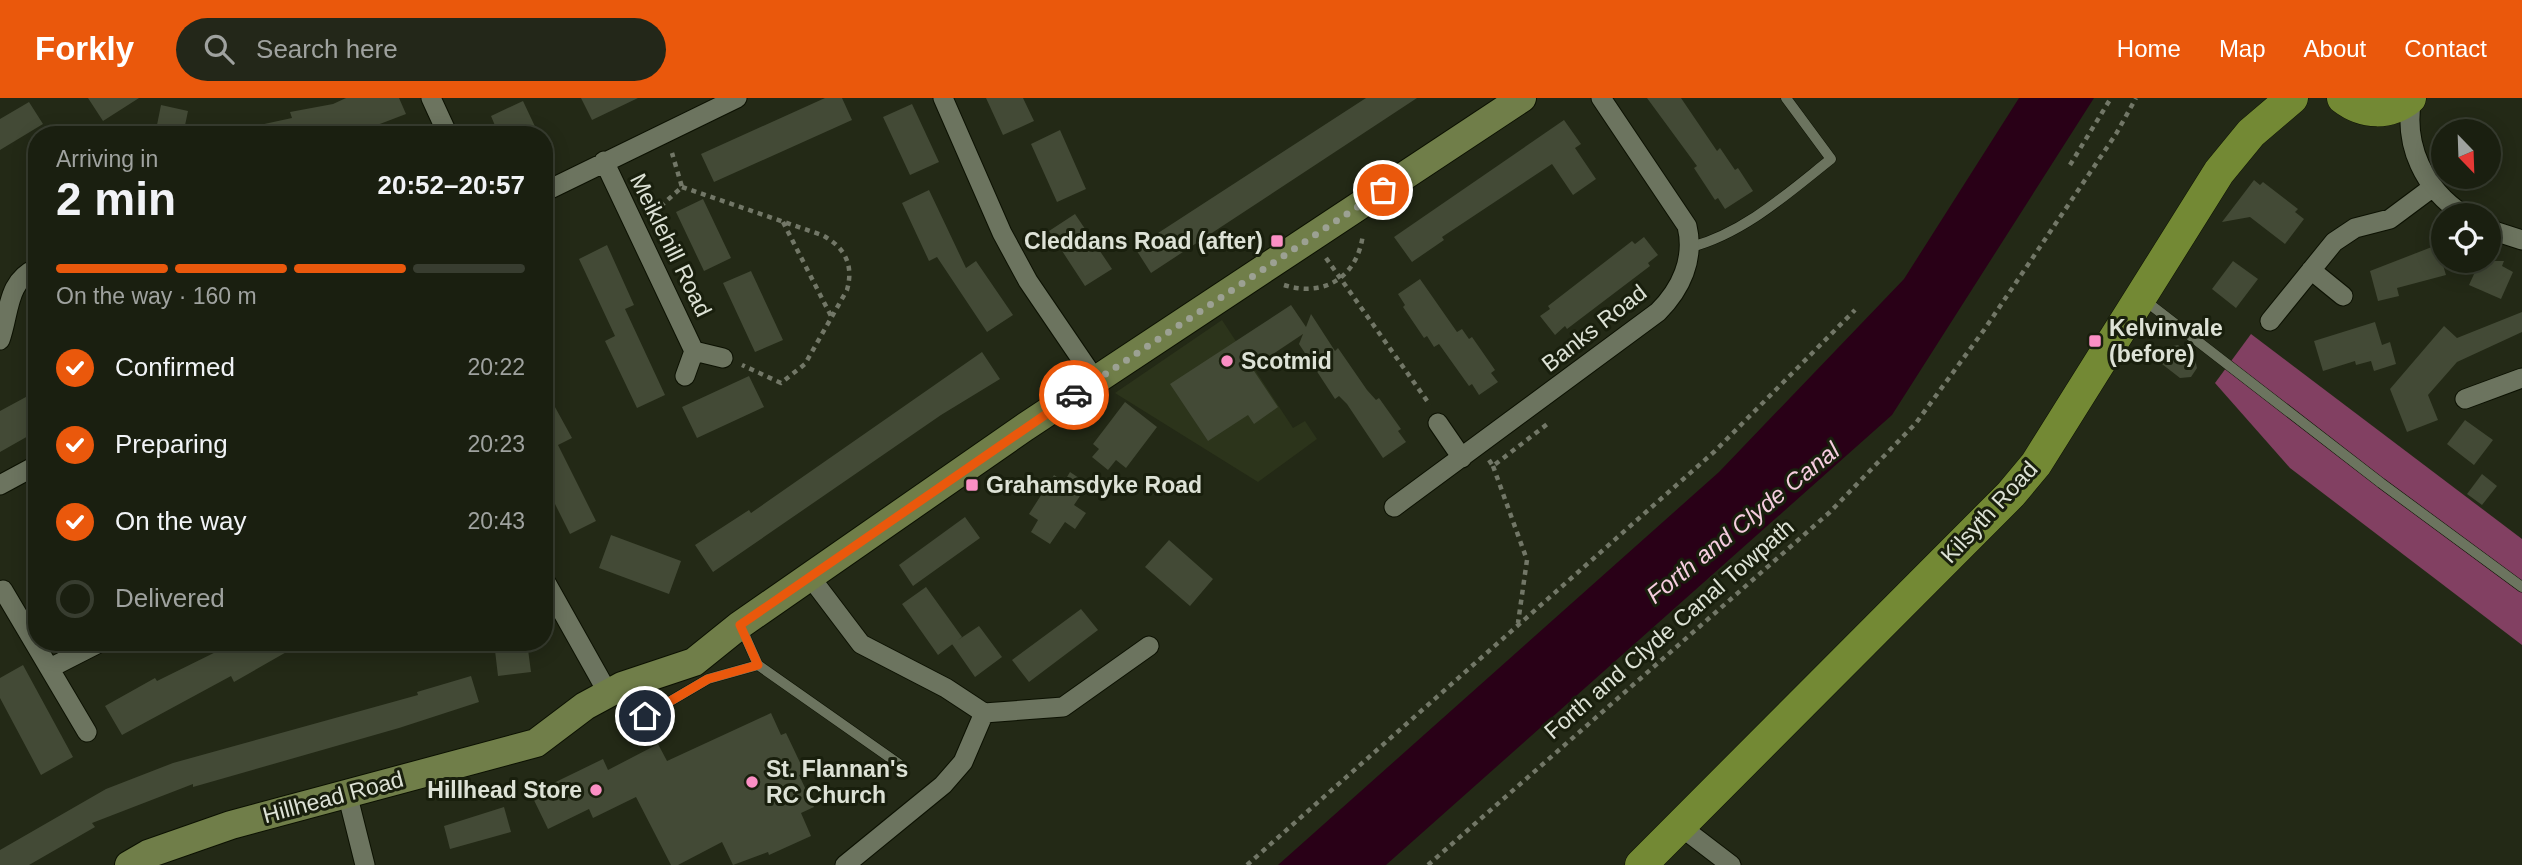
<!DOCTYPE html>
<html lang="en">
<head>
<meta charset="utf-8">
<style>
	:root { --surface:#1a1f10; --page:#232719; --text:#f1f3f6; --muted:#9fa29f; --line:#383d30; --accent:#ea580c }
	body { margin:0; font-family:Arial,sans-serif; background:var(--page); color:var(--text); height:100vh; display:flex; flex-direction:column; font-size:26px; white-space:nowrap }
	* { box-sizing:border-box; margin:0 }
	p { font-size:23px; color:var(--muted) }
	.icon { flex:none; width:38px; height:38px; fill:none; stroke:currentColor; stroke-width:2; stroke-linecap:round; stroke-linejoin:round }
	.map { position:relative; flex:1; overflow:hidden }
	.sheet { position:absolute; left:28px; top:28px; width:525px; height:525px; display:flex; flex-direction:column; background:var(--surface); border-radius:28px; box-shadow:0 4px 18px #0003,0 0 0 2px var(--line) }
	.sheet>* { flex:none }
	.needle { width:46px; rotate:157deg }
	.fabs { position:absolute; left:2431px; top:21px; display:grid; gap:14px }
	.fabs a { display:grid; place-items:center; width:70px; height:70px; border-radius:50%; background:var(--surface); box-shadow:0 4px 18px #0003,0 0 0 2px var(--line); font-size:35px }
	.pin { position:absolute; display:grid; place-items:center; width:60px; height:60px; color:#fff; margin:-30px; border:4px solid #fff; border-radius:50%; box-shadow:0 2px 7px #0007 }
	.courier { position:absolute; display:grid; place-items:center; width:70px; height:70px; margin:-35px; border:5px solid #ea580c; border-radius:50%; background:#fff; color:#222; box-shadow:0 2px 9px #0007 }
	.summary em { font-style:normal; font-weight:700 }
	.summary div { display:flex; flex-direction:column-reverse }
	.summary { display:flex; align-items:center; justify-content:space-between; height:119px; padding:0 28px }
	h1 { font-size:46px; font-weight:700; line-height:52px }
	.bar { display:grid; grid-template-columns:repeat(4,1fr); gap:10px 7px; align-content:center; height:84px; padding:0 28px }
	.bar i { height:9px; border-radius:5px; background:var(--line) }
	.bar .on { background:var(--accent) }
	.bar p { grid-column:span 4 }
	ol { padding:0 28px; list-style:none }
	li { display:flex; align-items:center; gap:21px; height:77px }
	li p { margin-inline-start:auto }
	li .icon { padding:7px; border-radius:50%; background:var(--accent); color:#fff; stroke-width:4 }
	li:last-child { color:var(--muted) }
	li i { width:38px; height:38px; border:4px solid var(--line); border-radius:50% }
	header { display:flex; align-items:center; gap:42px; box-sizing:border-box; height:98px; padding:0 35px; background:var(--accent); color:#fff }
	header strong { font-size:33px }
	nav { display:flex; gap:38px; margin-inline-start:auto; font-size:24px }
	.search { width:490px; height:63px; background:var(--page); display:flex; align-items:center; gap:18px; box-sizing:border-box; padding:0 24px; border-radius:38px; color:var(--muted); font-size:26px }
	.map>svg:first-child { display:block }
	.built { fill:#2c341b }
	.forest { fill:#824062 }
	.water { fill:#290017 }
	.building { fill:#434a36 }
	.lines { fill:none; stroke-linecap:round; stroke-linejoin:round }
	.lane-casing { stroke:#0c1102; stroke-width:11 }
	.street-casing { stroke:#0c1102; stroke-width:21 }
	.secondary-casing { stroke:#0c1102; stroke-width:30 }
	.primary-casing { stroke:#0c1102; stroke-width:33 }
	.path { stroke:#727767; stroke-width:4.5; stroke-dasharray:5 5; stroke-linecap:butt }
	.lane { stroke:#6c745f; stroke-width:10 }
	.street { stroke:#6c745f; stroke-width:19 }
	.secondary { stroke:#707e49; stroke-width:28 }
	.primary { stroke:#738934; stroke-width:32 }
	.done { stroke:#9ca193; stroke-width:7; stroke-dasharray:0 12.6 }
	.route { stroke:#ea580c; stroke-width:9 }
	.poi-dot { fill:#fb8fc4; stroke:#191f0d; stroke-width:2.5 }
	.labels { text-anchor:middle; stroke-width:6; stroke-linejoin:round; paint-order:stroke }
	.poi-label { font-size:23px; font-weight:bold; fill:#dde2d6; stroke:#191f0d; text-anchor:start }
	.street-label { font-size:23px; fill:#dde2d6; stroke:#191f0d }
	.water-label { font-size:24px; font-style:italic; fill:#f6cddf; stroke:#191f0d }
</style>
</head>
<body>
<header>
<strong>Forkly</strong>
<div class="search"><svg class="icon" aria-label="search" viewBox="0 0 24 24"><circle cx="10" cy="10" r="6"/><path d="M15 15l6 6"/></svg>Search here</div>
<nav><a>Home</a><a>Map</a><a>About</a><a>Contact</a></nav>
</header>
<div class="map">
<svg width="2522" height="767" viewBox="0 0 2522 767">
	<rect width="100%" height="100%" fill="#232916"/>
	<path class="built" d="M1222,222L1293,330L1305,323L1317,341L1258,384L1115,295Z"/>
	<path class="forest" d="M2251,236L2522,441V547L2290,370L2215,285Z"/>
	<path class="water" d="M2019,0H2094L1892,317L1386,767H1278L1719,374L1904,181Z"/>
	<path class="building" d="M88,0H139L103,23Z
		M346,0H399L406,16L351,37H256L255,28L292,20L290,14L333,6Z
		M581,0H638L592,22Z
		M825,0H842L852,22L714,84L701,56Z
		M986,0H1023L1034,23L1003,37Z
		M1366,0H1417L1151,175L1135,150Z
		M1647,0H1681L1717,53L1720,50L1735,72L1738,70L1753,93L1725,111L1718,100L1715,102L1694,70L1697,68Z
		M523,3L539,37H499L491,18Z
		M29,4L43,26L0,52V21Z
		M912,6L939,64L910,77L883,19Z
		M161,7L188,13L183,37H155Z
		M1564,22L1581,46L1575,50L1596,81L1573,97L1552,66L1442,139L1444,142L1412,164L1394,139Z
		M1060,32L1086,91L1057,104L1031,46Z
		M2254,82L2260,87L2263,84L2298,111L2295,114L2304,121L2285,146L2250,119L2222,124Z
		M929,92L966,170L976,163L1013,217L987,234L937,159L929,163L902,105Z
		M703,101L731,160L704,173L676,114Z
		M1075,116L1112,171L1085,188L1049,133Z
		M1644,139L1658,157L1648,165L1650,168L1567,231L1565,228L1555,237L1540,218L1550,211L1548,208L1632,143L1635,146Z
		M607,147L634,207L625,211L665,297L637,310L605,243L615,238L579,161Z
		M2437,147L2446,177L2397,190L2399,198L2378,203L2370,173Z
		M2233,163L2258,181L2236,210L2212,191Z
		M2480,163H2504L2502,168L2513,174L2501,201L2469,187Z
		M751,173L783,242L755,254L723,185Z
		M1420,181L1457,234L1462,231L1469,241L1472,239L1495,272L1491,275L1498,284L1479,297L1472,286L1469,288L1439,246L1434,249L1427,238L1424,240L1403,209L1405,207L1398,196Z
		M1291,207L1306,229L1311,216L1335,253L1338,250L1367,292L1376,302L1379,300L1401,331L1398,333L1406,344L1383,360L1347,306L1339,298L1335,301L1299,246L1303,236L1252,270L1278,309L1254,326L1248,317L1208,343L1170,286Z
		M2522,214V234L2457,264L2428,297L2438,322L2407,334L2390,291L2444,228L2457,240Z
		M2375,224L2382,247L2390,244L2396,266L2374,273L2371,263L2356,267L2355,263L2323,273L2314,243Z
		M2178,247L2195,261L2197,270L2191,279L2180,280L2162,266V257L2168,249Z
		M982,254L1000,281L941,317L713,474L695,447L749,412L751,415Z
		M749,278L764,309L697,340L682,309Z
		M544,289L572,340L558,347L596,423L570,436L544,384Z
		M37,293V333L0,354V313Z
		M1125,304L1157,329L1126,370L1116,362L1108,372L1092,359L1099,351L1093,346Z
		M2465,322L2493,342L2474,367L2447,346Z
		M1070,374L1088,386L1074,407L1086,415L1075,431L1065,424L1050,446L1031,434L1038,422L1029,416L1054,377L1064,384Z
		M2482,376L2497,388L2482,407L2467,396Z
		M965,419L980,440L913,488L899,467Z
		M611,437L681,463L669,496L599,470Z
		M1169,442L1213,481L1190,508L1145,469Z
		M926,489L962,539L938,557L902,506Z
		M1081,511L1098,532L1029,584L1012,562Z
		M979,528L1002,559L975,579L952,546Z
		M236,544H304L234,584L231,578L122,637L105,608L155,580L157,583Z
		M494,544H527L531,574L498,578Z
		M23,567L73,659L41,677L0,600V580Z
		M471,578L479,604L399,630L193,689V686L92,725L95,729L29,767H0V752L106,691L173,665L418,597L417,594Z
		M771,615L781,637L786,635L805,675L799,677L814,709L801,715L811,738L769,757L768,754L733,767L722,744L678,767H671L636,699L593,720L589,711L548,731L531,696L603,661L608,672L658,646L667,663Z
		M504,709L511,734L450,751L444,728Z"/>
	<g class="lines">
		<g class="lane-casing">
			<path id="lane" d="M1691,149C1744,135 1788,95 1831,61L1786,0
				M2143,201L2381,385L2522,489
				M742,531L758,567L899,666
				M623,591L632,612L645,618L708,581L758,567"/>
		</g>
		<g class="street-casing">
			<path id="street" d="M431,0L448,37
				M943,0L1002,135L1028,183L1096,283
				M2412,0C2403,47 2424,91 2464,117
				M604,63L694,253
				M544,94L737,0
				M2488,131L2522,142
				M2311,172L2343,198
				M2270,223L2334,144L2355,130L2390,121L2433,89
				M0,242C10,215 6,183 37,170
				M685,278L694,253L723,260
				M2465,301L2522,280
				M1438,325L1462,360
				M0,387L37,367
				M1394,409L1658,214C1681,191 1695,161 1687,128L1601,0
				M811,480L861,546L946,590L984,615L1063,609L1149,548
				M544,481L608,595
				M3,492L87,634
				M50,570L101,544
				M347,695L365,767
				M1680,728L1731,767
				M845,767L943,687L963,664L984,615"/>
		</g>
		<g class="secondary-casing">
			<path id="secondary" d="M129,767L148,756L231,727L536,645L585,608L622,588L694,564L740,527L1025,329L1522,0"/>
		</g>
		<g class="primary-casing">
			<path id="primary" d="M2343,0C2364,16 2389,17 2410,0
				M1641,767L2011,396L2036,366L2219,74L2251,35L2292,0"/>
		</g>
		<path class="path" d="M2070,67L2111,0
			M682,89L822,137C845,149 854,167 847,192L805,266L781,285L742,267
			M653,115L682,89L672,55
			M783,124L831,218
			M1326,160L1430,307
			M1284,187C1325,200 1358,178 1363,136
			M1489,362L1493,368L1550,324
			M1493,368L1527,462L1518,525
			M1247,767L1715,353L1855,212
			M1428,767L1830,414L1916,325L1984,232L2116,36L2136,0"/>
		<use href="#lane" class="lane"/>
		<use href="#street" class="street"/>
		<use href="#secondary" class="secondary"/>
		<use href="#primary" class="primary"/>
	</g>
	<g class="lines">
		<path class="done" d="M1074,297L1383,92"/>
		<path class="route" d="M645,618L708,581L758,567L740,527L1074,297"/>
	</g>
	<g class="poi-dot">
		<rect x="1270" y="136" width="14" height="14" rx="3.5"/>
		<rect x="2088" y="236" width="14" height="14" rx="3.5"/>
		<circle cx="1227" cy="263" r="7"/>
		<rect x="965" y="380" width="14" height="14" rx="3.5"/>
		<circle cx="752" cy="684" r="7"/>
		<circle cx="596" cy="692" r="7"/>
	</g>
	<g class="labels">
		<g class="poi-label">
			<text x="1263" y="151" text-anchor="end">Cleddans Road (after)</text>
			<text x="2109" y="238">Kelvinvale<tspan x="2109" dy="26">(before)</tspan></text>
			<text x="1241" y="271">Scotmid</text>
			<text x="986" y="395">Grahamsdyke Road</text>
			<text x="766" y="679">St. Flannan's<tspan x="766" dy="26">RC Church</tspan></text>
			<text x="582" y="700" text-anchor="end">Hillhead Store</text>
		</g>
		<g class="street-label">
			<text transform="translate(671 147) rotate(64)" y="8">Meiklehill Road</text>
			<text transform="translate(1594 230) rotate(-38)" y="8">Banks Road</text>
			<text transform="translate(1989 414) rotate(-47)" y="8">Kilsyth Road</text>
			<text transform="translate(1669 531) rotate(-41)" y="8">Forth and Clyde Canal Towpath</text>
			<text transform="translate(333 699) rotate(-15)" y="8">Hillhead Road</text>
		</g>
		<g class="water-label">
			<text transform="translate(1743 425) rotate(-39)" y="8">Forth and Clyde Canal</text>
		</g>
	</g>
</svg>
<div class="fabs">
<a><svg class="needle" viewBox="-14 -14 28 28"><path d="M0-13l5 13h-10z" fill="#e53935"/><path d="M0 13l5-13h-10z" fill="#9fa29f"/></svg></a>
<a><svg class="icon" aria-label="locate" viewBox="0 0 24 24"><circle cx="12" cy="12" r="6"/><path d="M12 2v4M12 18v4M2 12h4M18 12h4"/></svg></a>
</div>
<div class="pin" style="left:1383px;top:92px;background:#ea580c"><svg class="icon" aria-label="bag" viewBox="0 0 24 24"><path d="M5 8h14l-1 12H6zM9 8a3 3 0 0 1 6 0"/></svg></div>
<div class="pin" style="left:645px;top:618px;background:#1f2937"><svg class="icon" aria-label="home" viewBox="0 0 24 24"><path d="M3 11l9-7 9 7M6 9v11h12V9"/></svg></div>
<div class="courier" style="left:1074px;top:297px"><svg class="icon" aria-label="car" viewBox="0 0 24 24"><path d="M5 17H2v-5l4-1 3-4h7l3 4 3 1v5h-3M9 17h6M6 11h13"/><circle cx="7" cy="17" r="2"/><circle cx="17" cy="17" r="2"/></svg></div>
<section class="sheet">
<div class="summary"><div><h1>2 min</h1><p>Arriving in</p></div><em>20:52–20:57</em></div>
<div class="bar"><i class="on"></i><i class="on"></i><i class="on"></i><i></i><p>On the way · 160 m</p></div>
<ol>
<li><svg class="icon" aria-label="check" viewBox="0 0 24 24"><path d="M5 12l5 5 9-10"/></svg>Confirmed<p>20:22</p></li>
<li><svg class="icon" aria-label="check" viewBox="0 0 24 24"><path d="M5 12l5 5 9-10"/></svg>Preparing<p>20:23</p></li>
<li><svg class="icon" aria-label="check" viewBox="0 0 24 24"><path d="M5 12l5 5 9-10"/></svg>On the way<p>20:43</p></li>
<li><i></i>Delivered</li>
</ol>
</section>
</div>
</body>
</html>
